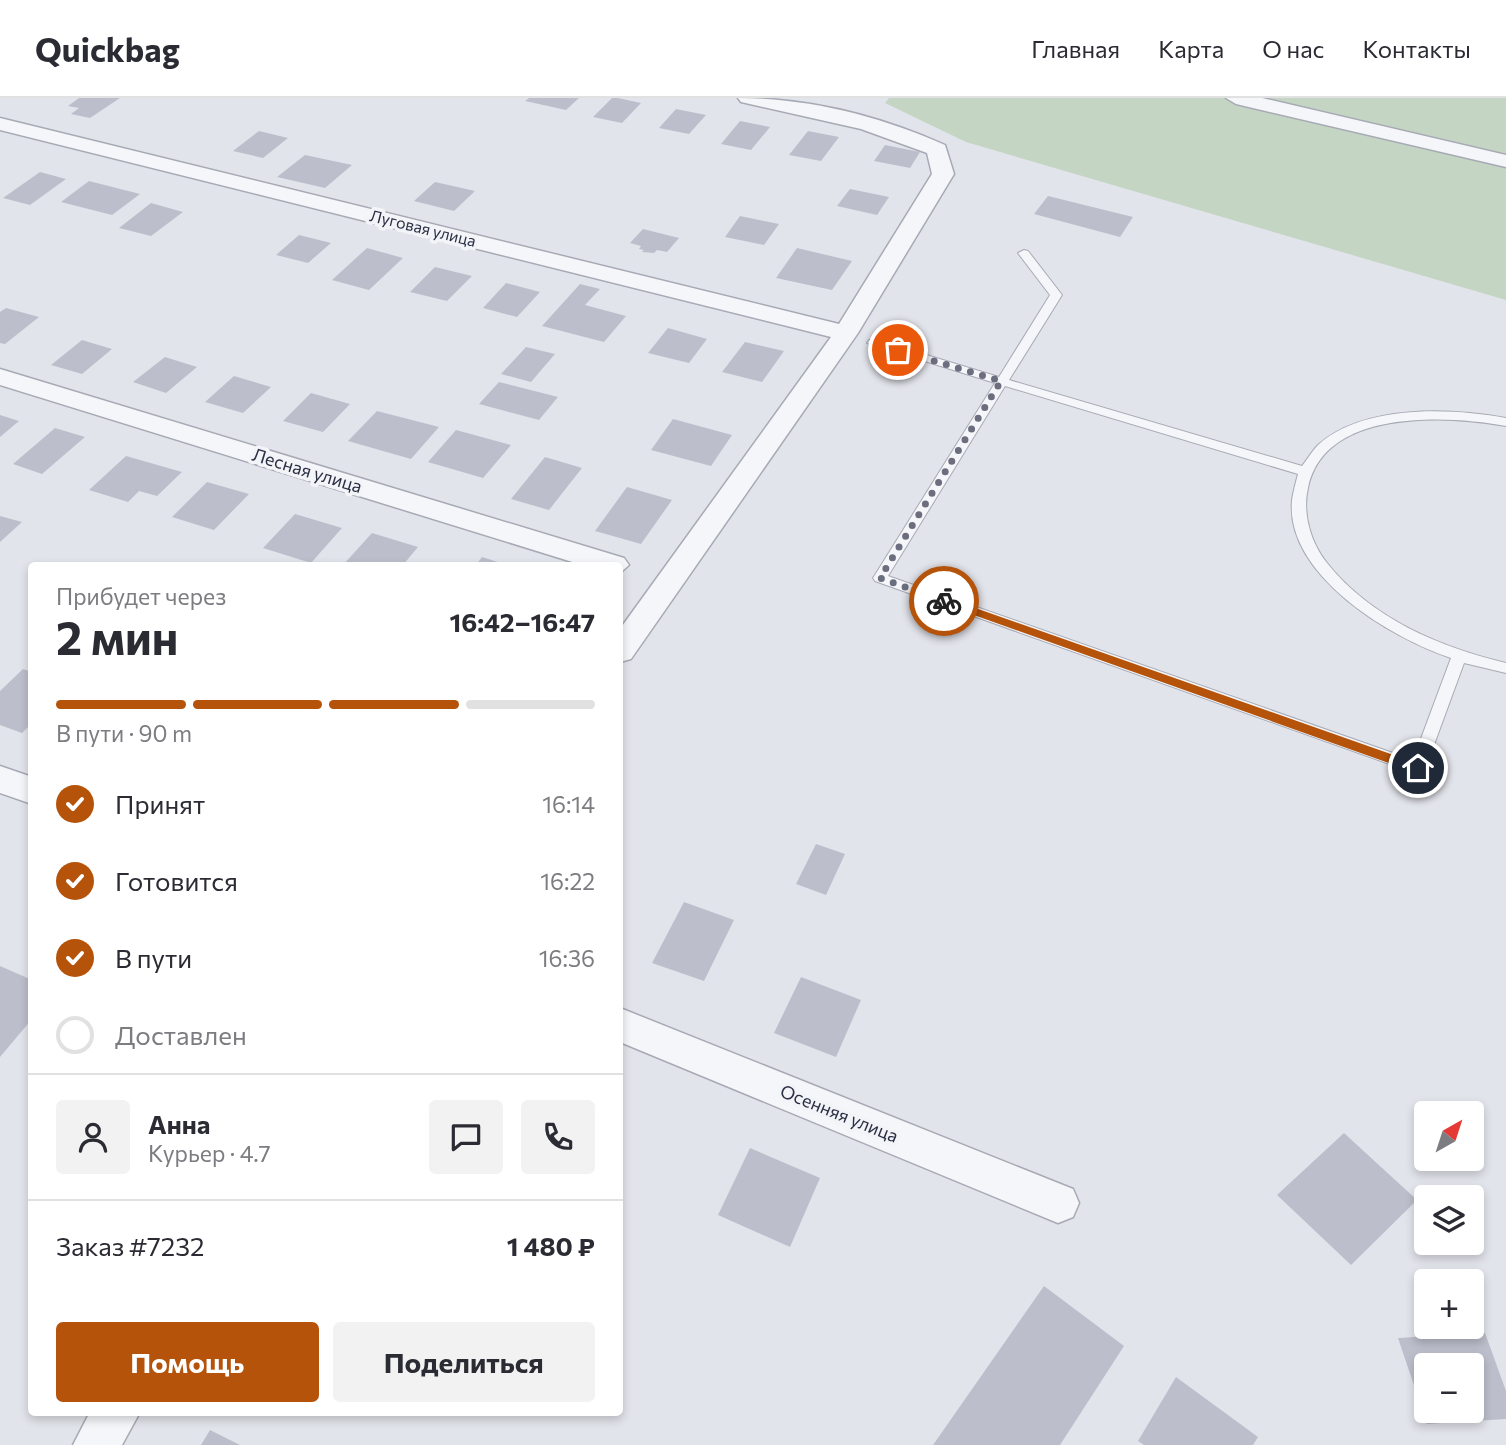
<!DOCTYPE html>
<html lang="ru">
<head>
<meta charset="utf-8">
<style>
	:root { --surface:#fff; --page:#f2f2f3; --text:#2b2b33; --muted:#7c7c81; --line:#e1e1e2; --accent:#b45309 }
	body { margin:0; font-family:Commissioner,sans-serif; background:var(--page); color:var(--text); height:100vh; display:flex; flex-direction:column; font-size:26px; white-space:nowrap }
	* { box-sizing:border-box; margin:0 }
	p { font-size:23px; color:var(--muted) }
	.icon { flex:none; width:38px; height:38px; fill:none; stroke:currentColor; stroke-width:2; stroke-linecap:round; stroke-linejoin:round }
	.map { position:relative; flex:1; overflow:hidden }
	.panel { position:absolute; left:28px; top:464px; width:595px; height:854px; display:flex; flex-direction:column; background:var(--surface); border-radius:7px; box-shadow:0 4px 10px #0003 }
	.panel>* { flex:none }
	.needle { width:46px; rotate:39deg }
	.buttons { position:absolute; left:1414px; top:1003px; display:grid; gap:14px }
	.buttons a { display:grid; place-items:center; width:70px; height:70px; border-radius:7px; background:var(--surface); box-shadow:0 4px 10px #0003; font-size:35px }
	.pin { position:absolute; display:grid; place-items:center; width:60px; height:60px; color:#fff; margin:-30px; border:4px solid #fff; border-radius:50%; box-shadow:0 2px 7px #0007 }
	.courier { position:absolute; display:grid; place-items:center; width:70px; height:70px; margin:-35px; border:5px solid #b45309; border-radius:50%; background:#fff; color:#222; box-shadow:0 2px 9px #0007 }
	.headline em { font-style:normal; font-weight:700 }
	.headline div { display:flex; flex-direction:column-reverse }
	.headline { display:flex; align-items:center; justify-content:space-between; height:119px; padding:0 28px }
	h1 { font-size:46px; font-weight:700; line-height:52px }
	.bar { display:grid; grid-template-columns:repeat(4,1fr); gap:10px 7px; align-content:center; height:84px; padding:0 28px }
	.bar i { height:9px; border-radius:5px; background:var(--line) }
	.bar .active { background:var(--accent) }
	.bar p { grid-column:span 4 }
	.line { display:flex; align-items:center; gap:18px; padding:0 28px; border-top:2px solid var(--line) }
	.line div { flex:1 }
	.round { display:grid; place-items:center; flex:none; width:74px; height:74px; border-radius:7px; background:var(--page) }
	ol { padding:0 28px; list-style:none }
	li { display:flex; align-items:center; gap:21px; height:77px }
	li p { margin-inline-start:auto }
	li .icon { padding:7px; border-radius:50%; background:var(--accent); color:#fff; stroke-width:4 }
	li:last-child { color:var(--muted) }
	li i { width:38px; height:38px; border:4px solid var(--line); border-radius:50% }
	.action { display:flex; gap:14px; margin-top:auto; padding:14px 28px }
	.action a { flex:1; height:80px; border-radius:7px; background:var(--accent); color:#fff; font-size:28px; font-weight:700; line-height:80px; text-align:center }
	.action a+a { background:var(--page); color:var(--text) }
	header { display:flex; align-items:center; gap:42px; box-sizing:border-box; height:98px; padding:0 35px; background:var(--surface); border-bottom:2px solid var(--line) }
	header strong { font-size:33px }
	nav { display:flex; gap:38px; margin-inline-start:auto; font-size:24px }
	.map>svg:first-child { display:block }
	.green { fill:#c5d5c3 }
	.building { fill:#bcbfcb; fill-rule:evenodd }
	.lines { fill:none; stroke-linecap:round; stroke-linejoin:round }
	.service-casing { stroke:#a7aab5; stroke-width:2 }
	.minor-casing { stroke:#a7aab5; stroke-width:3 }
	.service { fill:#f5f6f9; fill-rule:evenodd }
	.minor { fill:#f5f6f9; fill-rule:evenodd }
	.route { fill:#b45309 }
	.done { stroke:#6a6e7e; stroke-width:7; stroke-dasharray:0 12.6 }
	.labels { text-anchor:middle; stroke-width:7; stroke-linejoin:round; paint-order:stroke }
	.far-street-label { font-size:16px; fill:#2a2f43; stroke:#f2f4f8 }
	.street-label { font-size:18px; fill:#2a2f43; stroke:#f2f4f8 }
</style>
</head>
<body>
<header>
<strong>Quickbag</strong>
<nav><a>Главная</a><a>Карта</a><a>О нас</a><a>Контакты</a></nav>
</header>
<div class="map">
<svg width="1506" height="1347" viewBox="0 0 1506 1347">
	<rect width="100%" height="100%" fill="#e2e4eb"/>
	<path class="green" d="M889,0H1506V202L966,44L885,5Z"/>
	<path class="building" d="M79,0H120L90,20L71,16L79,10L68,8Z
		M529,0H579L566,12L525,3Z
		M612,0H618L641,5L622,25L593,19Z
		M676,11L706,17L689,36L659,30Z
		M740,23L770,29L751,52L721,46Z
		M259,33L288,40L263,60L233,53Z
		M808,33L839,39L821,63L789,57Z
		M885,47L920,54L910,70L874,63Z
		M305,57L352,67L325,90L277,79Z
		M40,74L66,81L30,107L3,100Z
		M89,83L140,96L112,117L61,104Z
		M435,84L475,93L454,113L414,103Z
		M850,91L889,99L877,117L837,108Z
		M1048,98L1133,119L1120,139L1034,116Z
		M151,105L183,114L151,138L119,130Z
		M740,118L779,126L764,147L725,139Z
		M643,131L679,140L667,154L657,152L654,155L642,154L644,152L639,151L641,148L630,145Z
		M299,137L331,145L308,165L276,157Z
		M367,150L403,160L369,192L332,182Z
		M797,150L852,163L832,192L776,180Z
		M435,169L472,178L447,203L410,194Z
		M506,185L540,194L517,219L483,210Z
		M580,186L600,191L585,207L626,218L604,244L542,228Z
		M6,210L39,219L5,246L0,245V214Z
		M668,230L707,241L689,265L648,255Z
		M82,242L112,251L82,276L51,267Z
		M745,244L784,253L762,284L722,274Z
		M526,249L555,256L531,284L501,276Z
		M165,259L197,269L166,295L133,284Z
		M234,278L271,289L243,315L205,304Z
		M499,284L558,299L539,322L479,306Z
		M311,295L350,306L323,334L283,323Z
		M377,313L439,329L411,361L348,343Z
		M0,317L19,323L0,339Z
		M673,321L732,337L711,368L651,352Z
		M55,330L85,339L42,376L13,366Z
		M456,332L511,347L483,380L428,364Z
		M126,358L182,374L157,398L139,393L128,404L89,392Z
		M545,359L582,370L549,412L511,401Z
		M207,384L249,396L214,432L172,419Z
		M627,389L672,402L641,446L595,433Z
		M295,416L342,430L311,465L263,450Z
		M0,418L22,424L0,444Z
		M372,435L418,449L403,467H343Z
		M482,459L507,467H476Z
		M23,571L32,574V625L22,635L0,627V593Z
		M816,746L845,756L826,797L796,786Z
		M684,804L734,822L704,883L652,865Z
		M0,868L32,882V921L0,959Z
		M801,879L861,902L836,959L774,935Z
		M1344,1035L1417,1102L1351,1167L1277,1097Z
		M750,1050L820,1080L790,1149L718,1117Z
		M1044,1188L1124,1248L1060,1347H933Z
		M1485,1235L1506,1293V1321L1427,1326L1398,1240ZM1426,1267H1472V1312H1426Z
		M1176,1279L1258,1339L1253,1347H1144L1138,1343Z
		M210,1332L240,1347H201Z"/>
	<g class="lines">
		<g class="service-casing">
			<path id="service" d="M1024,152L1028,153L1062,197L1009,282L1302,368C1307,362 1312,353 1318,347C1364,306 1450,310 1506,320V328C1444,317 1324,311 1308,390C1302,416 1311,445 1327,465C1371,520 1439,549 1506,565V575L1464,565L1424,674H1412L875,483L873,480L875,477L995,285L867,245L869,242H877L999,279L1050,197L1018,155ZM1005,288L1298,376C1296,384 1293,394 1292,402C1285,477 1391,540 1451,560L1413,662L888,478Z"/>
		</g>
		<g class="minor-casing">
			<path id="minor" d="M738,0C809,0 880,18 945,47L954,76L858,235L631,561L620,564V531L831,239L0,32V20L839,226L932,76L927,55L861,31L741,4Z
				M1226,0H1262L1506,57V69L1236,6Z
				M0,271L624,460L629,467L620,475V467H582L0,287Z
				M0,668L32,679V706L0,695Z
				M620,910L1073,1091L1079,1105L1073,1119L1058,1125L620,944Z
				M90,1314H140L122,1347H73Z"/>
		</g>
		<use href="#service" class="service"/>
		<use href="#minor" class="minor"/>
	</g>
	<path class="route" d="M944,499L1422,667L1424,670L1422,674H1414L940,505V500Z"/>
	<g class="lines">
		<path class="done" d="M898,252L1001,283L880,480L944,503"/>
	</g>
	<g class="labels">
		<g class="far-street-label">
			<text transform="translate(423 130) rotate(14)" y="6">Луговая улица</text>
		</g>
		<g class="street-label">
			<text transform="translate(307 373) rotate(17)" y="6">Лесная улица</text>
			<text transform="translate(839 1016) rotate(22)" y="6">Осенняя улица</text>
		</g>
	</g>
</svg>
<div class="buttons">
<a><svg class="needle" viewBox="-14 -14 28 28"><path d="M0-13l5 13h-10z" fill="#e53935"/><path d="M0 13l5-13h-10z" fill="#7c7c81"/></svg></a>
<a><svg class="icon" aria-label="layers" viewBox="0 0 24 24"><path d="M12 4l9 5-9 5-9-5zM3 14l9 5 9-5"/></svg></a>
<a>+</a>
<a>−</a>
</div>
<div class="pin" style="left:898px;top:252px;background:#ea580c"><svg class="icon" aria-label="bag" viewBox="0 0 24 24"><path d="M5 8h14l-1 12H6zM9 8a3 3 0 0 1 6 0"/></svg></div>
<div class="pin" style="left:1418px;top:670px;background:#1f2937"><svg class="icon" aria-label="home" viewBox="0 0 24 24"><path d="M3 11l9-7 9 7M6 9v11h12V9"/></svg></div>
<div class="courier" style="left:944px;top:503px"><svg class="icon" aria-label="bike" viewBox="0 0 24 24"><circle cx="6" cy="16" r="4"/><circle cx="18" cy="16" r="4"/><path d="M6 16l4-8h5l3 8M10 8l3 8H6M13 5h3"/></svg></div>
<section class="panel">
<div class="headline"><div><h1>2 мин</h1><p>Прибудет через</p></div><em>16:42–16:47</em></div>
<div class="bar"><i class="active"></i><i class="active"></i><i class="active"></i><i></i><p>В пути · 90 m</p></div>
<ol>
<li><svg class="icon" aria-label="check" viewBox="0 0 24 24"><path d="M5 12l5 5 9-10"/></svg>Принят<p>16:14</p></li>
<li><svg class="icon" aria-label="check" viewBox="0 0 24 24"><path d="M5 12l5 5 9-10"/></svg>Готовится<p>16:22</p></li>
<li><svg class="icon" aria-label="check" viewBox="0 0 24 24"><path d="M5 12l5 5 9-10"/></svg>В пути<p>16:36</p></li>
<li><i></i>Доставлен</li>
</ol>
<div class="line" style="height:126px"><a class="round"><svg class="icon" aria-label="person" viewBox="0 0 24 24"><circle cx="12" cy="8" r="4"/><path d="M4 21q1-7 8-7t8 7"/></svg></a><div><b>Анна</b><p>Курьер · 4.7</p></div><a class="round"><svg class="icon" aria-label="chat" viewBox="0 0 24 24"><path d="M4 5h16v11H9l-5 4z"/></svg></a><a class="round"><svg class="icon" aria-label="phone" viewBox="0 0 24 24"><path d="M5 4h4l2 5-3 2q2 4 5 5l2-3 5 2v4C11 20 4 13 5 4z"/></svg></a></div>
<div class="line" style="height:91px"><div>Заказ #7232</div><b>1 480 ₽</b></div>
<div class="action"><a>Помощь</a><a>Поделиться</a></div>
</section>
</div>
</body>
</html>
